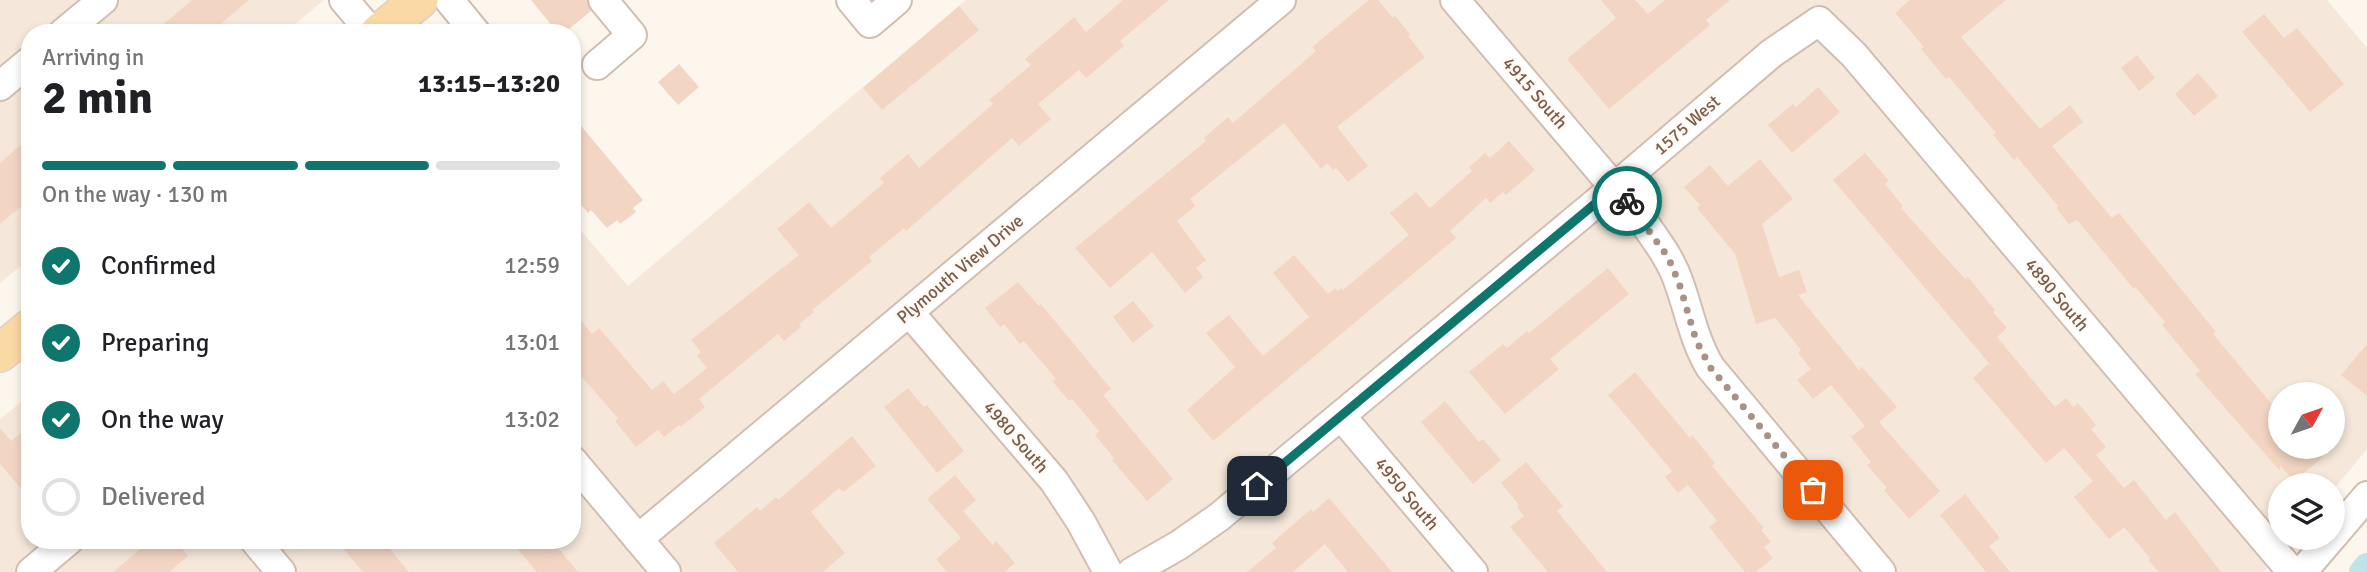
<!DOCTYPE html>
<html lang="en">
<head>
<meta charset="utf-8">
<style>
	:root { --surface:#fff; --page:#f6f6f6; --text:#202124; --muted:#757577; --line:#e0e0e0; --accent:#0f766e }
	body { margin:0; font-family:Signika,sans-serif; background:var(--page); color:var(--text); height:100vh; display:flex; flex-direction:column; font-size:26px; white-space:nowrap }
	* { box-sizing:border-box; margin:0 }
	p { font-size:23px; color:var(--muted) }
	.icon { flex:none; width:38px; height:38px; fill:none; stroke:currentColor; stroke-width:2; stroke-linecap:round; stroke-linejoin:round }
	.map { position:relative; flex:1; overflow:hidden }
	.sheet { position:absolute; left:21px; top:24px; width:560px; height:525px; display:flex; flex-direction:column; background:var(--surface); border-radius:28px; box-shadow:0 4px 10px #0003 }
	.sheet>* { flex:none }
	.needle { width:46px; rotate:50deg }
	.controls { position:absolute; left:2268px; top:382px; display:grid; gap:14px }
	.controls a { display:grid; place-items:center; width:77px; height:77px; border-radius:50%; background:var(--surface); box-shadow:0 4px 10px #0003; font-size:35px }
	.pin { position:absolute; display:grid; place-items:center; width:60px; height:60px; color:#fff; margin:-30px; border-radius:14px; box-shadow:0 4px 10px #0006 }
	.courier { position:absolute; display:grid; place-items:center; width:70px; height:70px; margin:-35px; border:5px solid #0f766e; border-radius:50%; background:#fff; color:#222; box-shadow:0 2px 9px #0007 }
	.overview em { font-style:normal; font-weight:800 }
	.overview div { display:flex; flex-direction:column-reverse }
	.overview { display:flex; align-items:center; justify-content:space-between; height:119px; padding:0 21px }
	h1 { font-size:46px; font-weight:800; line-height:52px }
	.bar { display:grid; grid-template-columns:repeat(4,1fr); gap:10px 7px; align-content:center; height:84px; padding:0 21px }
	.bar i { height:9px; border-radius:5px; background:var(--line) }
	.bar .active { background:var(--accent) }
	.bar p { grid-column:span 4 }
	ol { padding:0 21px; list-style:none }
	li { display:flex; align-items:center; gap:21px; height:77px }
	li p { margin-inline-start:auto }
	li .icon { padding:7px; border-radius:50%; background:var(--accent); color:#fff; stroke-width:4 }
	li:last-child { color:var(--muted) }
	li i { width:38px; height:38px; border:4px solid var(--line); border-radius:50% }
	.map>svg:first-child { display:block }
	.residential { fill:#f5e8da; fill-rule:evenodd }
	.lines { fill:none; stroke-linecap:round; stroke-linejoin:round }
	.canal { stroke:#bfe3e8; stroke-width:26 }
	.building { fill:#f3d5c3 }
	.minor-casing { stroke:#d1beb0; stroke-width:32 }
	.major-casing { stroke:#dad1cd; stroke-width:40 }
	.minor { stroke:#fff; stroke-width:28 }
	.major { stroke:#fbd9a5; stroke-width:37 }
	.done { stroke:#a89285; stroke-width:7; stroke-dasharray:0 12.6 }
	.route { stroke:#0f766e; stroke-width:9 }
	.labels { text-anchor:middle; stroke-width:5; stroke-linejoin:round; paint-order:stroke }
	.street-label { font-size:18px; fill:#7a5c4d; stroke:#fffaf3 }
</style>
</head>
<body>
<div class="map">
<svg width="2367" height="572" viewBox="0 0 2367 572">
	<rect width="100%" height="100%" fill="#fdf6ec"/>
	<path class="residential" d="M0,0H324L284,33H30V258L0,283Z
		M966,0H2327L2367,48V449L2333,490V485H2280V537H2293L2264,572H0V419L30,395V541H572V220L628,286ZM2280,394H2333V446H2280Z"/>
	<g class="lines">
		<path class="canal" d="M2362,572L2367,566"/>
	</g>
	<path class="building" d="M192,0H249L210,33H153Z
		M531,0H587L591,11L564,33H558Z
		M1123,0H1169L1120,41L1124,46L1086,78L1079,70L1038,104L1051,119L1019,146L1012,138L906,231L904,228L869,257L872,261L812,310L814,312L799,324L801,327L784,341L778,334L699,399L705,407L681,427L679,425L664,437L658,430L636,447L615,421L618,418L572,366V310L592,334L599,328L652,390L663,381L674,394L707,368L697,356L701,352L691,340L799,255L777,229L809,202L831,228L884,183L880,178L908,154L919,168L993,104L989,100L1031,65L1025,59L1074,17L1086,32Z
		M1369,0H1378L1393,18L1395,16L1410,34L1408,36L1425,57L1337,127L1368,166L1348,182L1336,168L1333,170L1327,163L1321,169L1284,123L1190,199L1195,206L1177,221L1206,260L1196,268L1203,277L1185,293L1152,252L1110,288L1075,248L1206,141L1204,138L1228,117L1233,123L1316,51L1312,47Z
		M1601,0H1635L1648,14L1665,0H1730L1706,20L1710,25L1609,109L1567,59L1616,18Z
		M1910,0H2006L1961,37L2040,129L2070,105L2083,122L2052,146L2112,218L2119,213L2216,332L2213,334L2280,414V446H2314L2323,457L2294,481L2280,465V471L2195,374L2200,371L2162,325L2165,322L2135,287L2133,288L2077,220L2069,224L2056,208L2058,206L2017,157L2014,160L1993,135L1996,133L1949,77L1946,79L1921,49L1924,47L1895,13Z
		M959,6L979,30L882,110L863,88Z
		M2264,14L2284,38L2297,28L2344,84L2310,112L2242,32Z
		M2137,55L2155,78L2139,91L2121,68Z
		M679,64L699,87L678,105L658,82Z
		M2198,73L2218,96L2194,116L2175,94Z
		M1818,87L1840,112L1792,153L1768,125L1793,104L1796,107Z
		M572,115L643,200L633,208L636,212L620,224L617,220L607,228L591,210L588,213L572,194Z
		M30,137V199L0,224V163Z
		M1509,141L1535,170L1506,195L1503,192L1490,203L1486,198L1450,231L1456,238L1213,441L1187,410L1235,367L1206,333L1229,315L1263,356L1309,317L1273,273L1294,255L1328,294L1335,288L1338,291L1341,288L1343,290L1409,235L1390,213L1416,192L1430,208L1472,171L1469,167L1485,153L1490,158Z
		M1865,153L1889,181L1885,184L1903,206L1901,208L1965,279L1968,277L1995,310L1993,312L2007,328L1997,337L2055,407L2066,398L2073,407L2078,403L2096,425L2091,429L2106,447L2096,455L2124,488L2134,480L2166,520L2175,512L2221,572H2159L2148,560L2150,558L2124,527L2109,539L2074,497L2093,481L2064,448L2046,463L2009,420L1973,378L1989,363L1833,180Z
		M1760,159L1793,199L1762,224L1779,277L1799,270L1807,292L1798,295L1859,370L1862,367L1897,407L1879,422L1940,491L1909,519L1884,490L1887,488L1867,465L1871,462L1851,437L1865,426L1831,385L1813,399L1797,380L1811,369L1798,353L1801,350L1775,318L1756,324L1735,254L1697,208L1700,205L1684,187L1710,165L1728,186Z
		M1608,268L1629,294L1550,359L1559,369L1505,414L1469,372L1503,344L1507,348L1527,331L1529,333Z
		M1018,282L1039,306L1041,304L1111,389L1103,395L1173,479L1147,501L1112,460L1114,458L1095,435L1099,431L1072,399L1069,401L1052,381L1056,379L1024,341L1020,344L1004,324L1000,327L985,308Z
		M1133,301L1154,326L1133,343L1113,317Z
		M2367,344V396L2341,375Z
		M1635,372L1690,438L1692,435L1715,463L1712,466L1764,528L1761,530L1771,542L1764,547L1773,558L1756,572H1745L1709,527L1717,521L1688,485L1678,493L1665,477L1672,471L1608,395Z
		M908,388L924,407L927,405L964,451L937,473L884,407Z
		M1445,401L1479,442L1483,439L1501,460L1473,484L1421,422Z
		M30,426V499L0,464V428L11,441Z
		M852,436L876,466L843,492L839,488L811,512L845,553L823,572H738L714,543L757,507L760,511L776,497L778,500Z
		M1526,462L1563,506L1557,511L1607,572H1548L1510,527L1524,516L1517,507L1519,505L1501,483Z
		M955,475L976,500L963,511L993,545L996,541L1015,563L1005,572H947L936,559L961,538L927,499Z
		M1965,494L2000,538L1989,546L2010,572H1986L1940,515Z
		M1329,498L1392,572H1348L1325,544L1293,572H1247L1276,548L1272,543L1311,509L1313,512Z
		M156,541H176L188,556L169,572H113L143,547L145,550Z
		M337,541H383L409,572H363Z
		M511,541H552L578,572H537Z"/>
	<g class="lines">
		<g class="minor-casing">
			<path id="minor" d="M344,0L372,33
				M449,0L476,33
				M851,0L870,23L897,0
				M1455,0L1642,220C1656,240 1671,259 1679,283C1689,311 1694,340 1710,367L1881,572
				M63,33L103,0
				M597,65L632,35L603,0
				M0,86L30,61
				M909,312L1054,481L1081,522L1108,572
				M1341,416L1473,572
				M572,460L666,572
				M2333,536L2367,496
				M638,539L1281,0
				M255,541L281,572
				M31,572L68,541
				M1132,572L1179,545L1219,517L1615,187L1772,53L1819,21L1854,55L2292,572
				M2302,572L2332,537"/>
		</g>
		<g class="major-casing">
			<path id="major" d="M379,33L419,0
				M0,353L30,328"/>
		</g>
		<use href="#minor" class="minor"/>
		<use href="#major" class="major"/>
	</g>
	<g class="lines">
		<path class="done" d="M1627,201L1668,257L1679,283L1696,340L1710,367L1813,490"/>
		<path class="route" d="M1257,486L1615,187L1627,201"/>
	</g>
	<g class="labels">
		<g class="street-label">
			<text transform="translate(1535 93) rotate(49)" y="6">4915 South</text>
			<text transform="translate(1687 125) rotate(-41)" y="6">1575 West</text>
			<text transform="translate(960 269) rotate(-40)" y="6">Plymouth View Drive</text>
			<text transform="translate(2057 295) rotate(50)" y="6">4890 South</text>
			<text transform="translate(1016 437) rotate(49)" y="6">4980 South</text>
			<text transform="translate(1407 494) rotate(50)" y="6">4950 South</text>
		</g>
	</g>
</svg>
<div class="controls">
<a><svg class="needle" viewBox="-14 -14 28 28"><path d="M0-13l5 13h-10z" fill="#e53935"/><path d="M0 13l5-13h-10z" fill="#757577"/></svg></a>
<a><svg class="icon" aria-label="layers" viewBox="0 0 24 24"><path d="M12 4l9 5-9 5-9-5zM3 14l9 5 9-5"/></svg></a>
</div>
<div class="pin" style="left:1813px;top:490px;background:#ea580c"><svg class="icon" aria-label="bag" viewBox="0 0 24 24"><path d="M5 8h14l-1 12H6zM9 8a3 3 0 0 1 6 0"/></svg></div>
<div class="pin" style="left:1257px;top:486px;background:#1f2937"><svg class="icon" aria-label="home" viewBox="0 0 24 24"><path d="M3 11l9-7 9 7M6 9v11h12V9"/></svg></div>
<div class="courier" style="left:1627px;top:201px"><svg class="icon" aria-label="bike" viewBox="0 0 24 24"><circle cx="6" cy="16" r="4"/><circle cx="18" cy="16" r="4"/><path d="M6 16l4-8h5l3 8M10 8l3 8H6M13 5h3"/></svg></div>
<section class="sheet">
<div class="overview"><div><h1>2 min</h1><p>Arriving in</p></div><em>13:15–13:20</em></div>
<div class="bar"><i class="active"></i><i class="active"></i><i class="active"></i><i></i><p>On the way · 130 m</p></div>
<ol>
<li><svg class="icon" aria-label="check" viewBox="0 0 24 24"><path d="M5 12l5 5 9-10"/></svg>Confirmed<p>12:59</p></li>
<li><svg class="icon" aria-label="check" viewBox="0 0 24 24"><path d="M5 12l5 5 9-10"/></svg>Preparing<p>13:01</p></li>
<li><svg class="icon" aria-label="check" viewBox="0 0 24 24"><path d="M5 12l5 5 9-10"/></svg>On the way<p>13:02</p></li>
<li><i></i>Delivered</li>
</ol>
</section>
</div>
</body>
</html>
